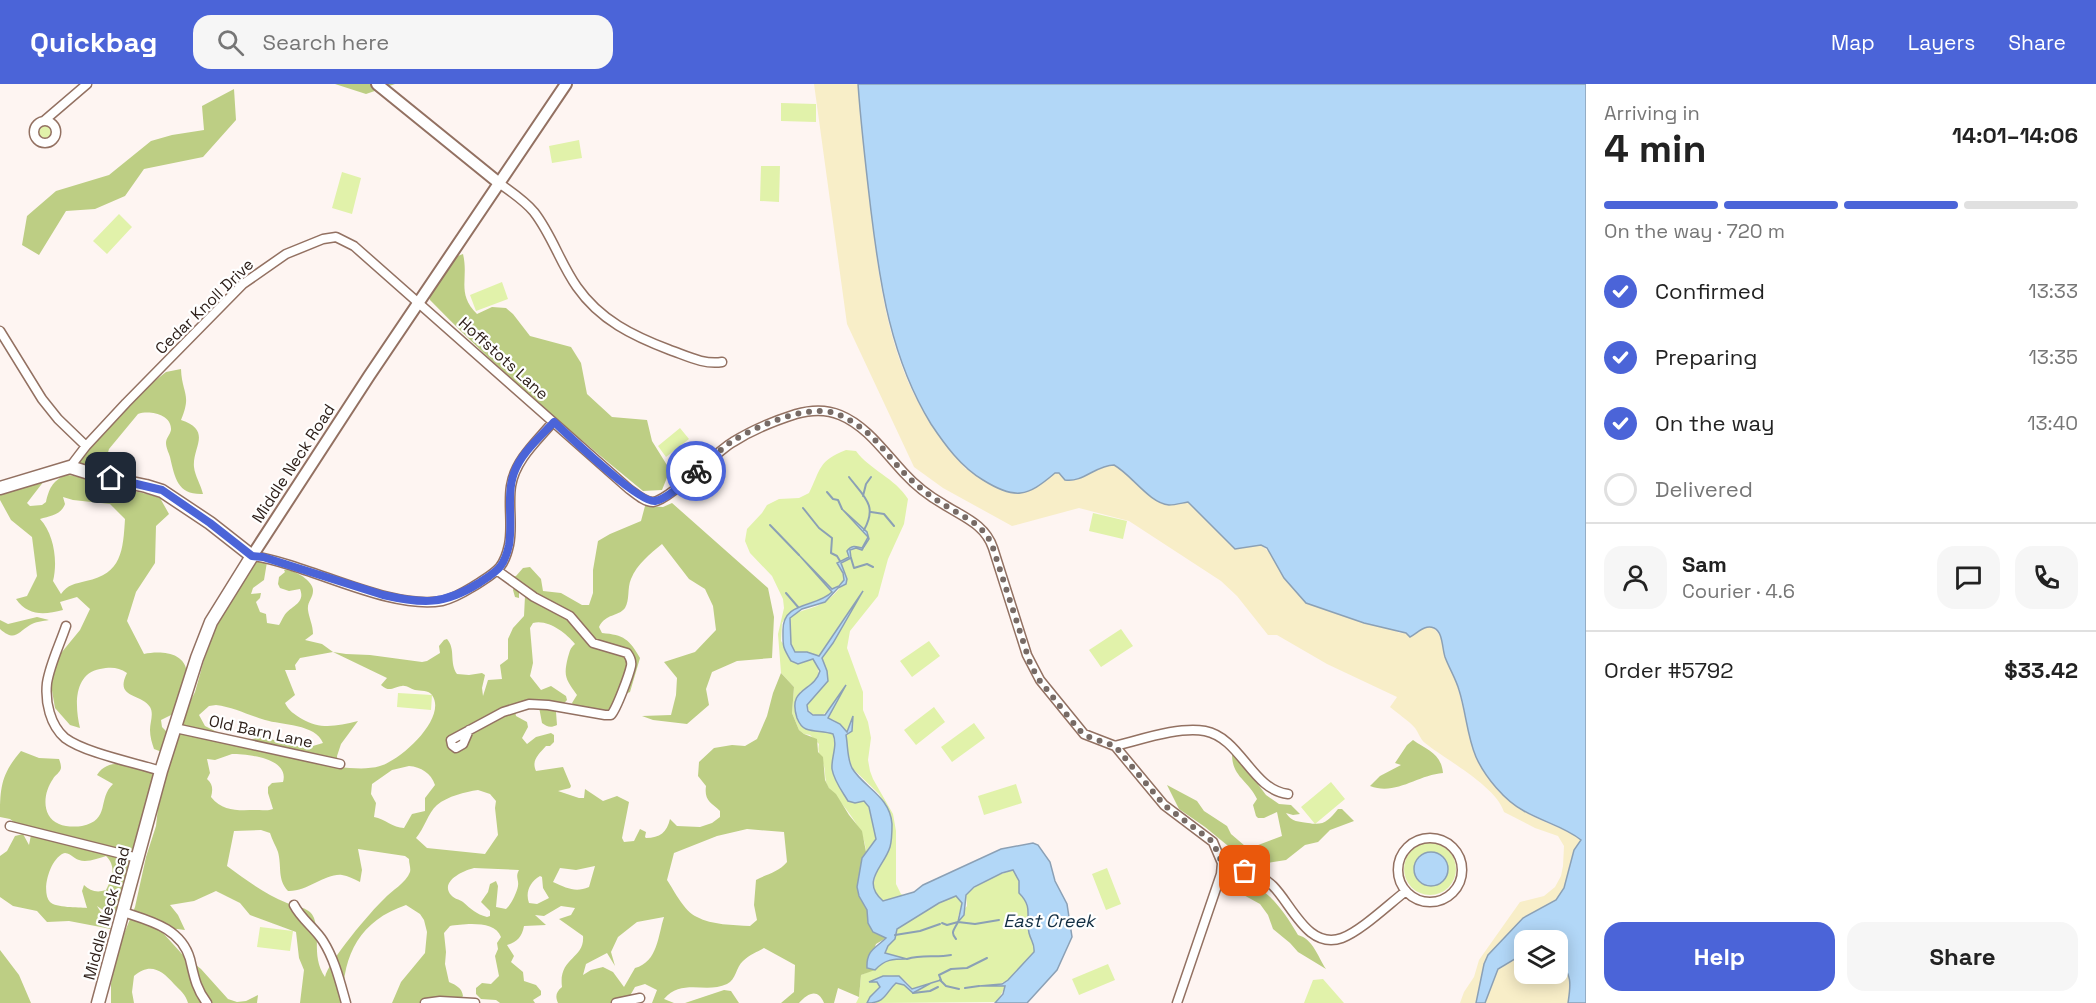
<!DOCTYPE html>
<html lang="en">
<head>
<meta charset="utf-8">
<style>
	:root { --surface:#fff; --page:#f6f6f6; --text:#222; --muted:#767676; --line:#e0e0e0; --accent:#4b64d8 }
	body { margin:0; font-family:"Space Grotesk",sans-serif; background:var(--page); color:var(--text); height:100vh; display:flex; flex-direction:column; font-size:22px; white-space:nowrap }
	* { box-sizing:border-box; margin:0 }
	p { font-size:20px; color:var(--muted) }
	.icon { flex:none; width:33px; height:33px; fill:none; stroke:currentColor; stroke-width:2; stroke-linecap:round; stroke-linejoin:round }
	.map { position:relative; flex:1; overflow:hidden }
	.panel { display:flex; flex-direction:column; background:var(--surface); width:510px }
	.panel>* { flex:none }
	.controls { position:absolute; left:1514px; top:846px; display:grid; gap:12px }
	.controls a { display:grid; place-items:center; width:54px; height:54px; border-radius:12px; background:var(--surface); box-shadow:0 3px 15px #0003; font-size:30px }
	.pin { position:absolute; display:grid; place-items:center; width:51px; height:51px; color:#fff; margin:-26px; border-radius:12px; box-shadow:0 3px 9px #0006 }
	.courier { position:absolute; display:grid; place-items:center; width:60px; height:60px; margin:-30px; border:4px solid #4b64d8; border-radius:50%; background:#fff; color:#222; box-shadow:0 2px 8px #0007 }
	.head em { font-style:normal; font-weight:600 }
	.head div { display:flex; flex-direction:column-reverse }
	.head { display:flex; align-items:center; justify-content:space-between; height:102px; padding:0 18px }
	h1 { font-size:39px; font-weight:600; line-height:45px }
	.bar { display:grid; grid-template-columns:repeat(4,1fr); gap:9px 6px; align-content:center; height:72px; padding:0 18px }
	.bar i { height:8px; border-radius:4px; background:var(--line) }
	.bar .active { background:var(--accent) }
	.bar p { grid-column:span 4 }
	.line { display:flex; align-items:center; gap:15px; padding:0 18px; border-top:2px solid var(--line) }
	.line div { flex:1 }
	.round { display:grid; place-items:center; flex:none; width:63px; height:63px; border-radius:18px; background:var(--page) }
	ol { padding:0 18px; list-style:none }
	li { display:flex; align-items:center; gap:18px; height:66px }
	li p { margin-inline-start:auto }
	li .icon { padding:6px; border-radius:50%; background:var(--accent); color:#fff; stroke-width:4 }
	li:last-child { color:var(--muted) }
	li i { width:33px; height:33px; border:3px solid var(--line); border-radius:50% }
	.action { display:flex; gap:12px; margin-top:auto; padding:12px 18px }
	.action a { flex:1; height:69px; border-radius:18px; background:var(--accent); color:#fff; font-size:24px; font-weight:600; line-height:69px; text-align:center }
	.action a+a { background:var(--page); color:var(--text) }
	header { display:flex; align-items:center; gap:36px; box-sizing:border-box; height:84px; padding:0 30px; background:var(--accent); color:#fff }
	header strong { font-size:28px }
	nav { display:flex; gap:33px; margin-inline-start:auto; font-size:21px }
	.search { width:420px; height:54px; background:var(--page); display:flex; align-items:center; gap:15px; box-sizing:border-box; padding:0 21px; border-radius:18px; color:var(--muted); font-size:22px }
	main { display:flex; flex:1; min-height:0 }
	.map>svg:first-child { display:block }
	.green { fill:#e1f2aa }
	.forest { fill:#bdce84; fill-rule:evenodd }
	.sand { fill:#f8eec8 }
	.water { fill:#b2d7f7; stroke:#8ba0b5; stroke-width:1.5 }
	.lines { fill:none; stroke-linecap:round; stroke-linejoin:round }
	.stream { stroke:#8ba0b5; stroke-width:2 }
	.minor-casing { stroke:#937162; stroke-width:11 }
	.tertiary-casing { stroke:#937162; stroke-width:14 }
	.secondary-casing { stroke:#937162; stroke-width:15 }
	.minor { stroke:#fff; stroke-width:8 }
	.tertiary { stroke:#fff; stroke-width:10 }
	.secondary { stroke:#fff; stroke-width:12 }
	.done { stroke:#776b66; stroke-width:6; stroke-dasharray:0 10.8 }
	.route { stroke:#4b64d8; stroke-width:8 }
	.labels { text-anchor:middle; stroke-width:4.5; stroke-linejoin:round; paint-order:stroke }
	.street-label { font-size:16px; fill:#2f211b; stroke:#fff }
	.water-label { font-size:18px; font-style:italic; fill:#122e43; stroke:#fff }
</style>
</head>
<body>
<header>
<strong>Quickbag</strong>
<div class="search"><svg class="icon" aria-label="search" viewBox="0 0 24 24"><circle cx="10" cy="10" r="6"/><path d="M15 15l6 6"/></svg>Search here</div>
<nav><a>Map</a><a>Layers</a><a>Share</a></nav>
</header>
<main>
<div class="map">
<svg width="1586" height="919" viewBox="0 0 1586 919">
	<rect width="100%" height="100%" fill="#fef5f2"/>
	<path class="green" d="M781,19L816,20V38L781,37Z
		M36 48a9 9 0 1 1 18 0a9 9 0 1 1-18 0Z
		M579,56L582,74L552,79L549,62Z
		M761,82H780L779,118L760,117Z
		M342,88L361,94L352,130L332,124Z
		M119,130L132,143L107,170L93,157Z
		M502,198L508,215L476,227L470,211Z
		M680,344L689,355L666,373L658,362Z
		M846,366L856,367C870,386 895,394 908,415L904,440L888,475L878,512L850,547L847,564L863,608V626L868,638L871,654L868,676L870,687L873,695L893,730L896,747V800L901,810L905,812C897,812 890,817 882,817L876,811L873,801L892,735L879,710L852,684L848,671L846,651L849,650L850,641L847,648L834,636L828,634L843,607L829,626L821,632C812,631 809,629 807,620C820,601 833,599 822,574L833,559L847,530L819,572L807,568H795L791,560L790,534C799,526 807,526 817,522C829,517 840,505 847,495L841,479L851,474L849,468L851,465H864L869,455L867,448L853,437L868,452L862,464L855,462L847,467L849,473L840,477L844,496L838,502L832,505L824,498L832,508L824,514L798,523L788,530L782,539L781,557L798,580L813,575C826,593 814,598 800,608C797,620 791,642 809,646C818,648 824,647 833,650L835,662L832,684L855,719L864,717L869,723L876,755L866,768C865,744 843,722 829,704C824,697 826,690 824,682C821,673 817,670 819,660L810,651L804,650L799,646L792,629L794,603L781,589L778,550L784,524L783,515L772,492L750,469L745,457L747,445L762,429L767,421L779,415L799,414L809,409C821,385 818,377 846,366Z
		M1093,429L1127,437L1123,455L1089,447Z
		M1121,545L1133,562L1101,583L1089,566Z
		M929,557L940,572L912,593L900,577Z
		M398,609L432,611L431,626L397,623Z
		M934,623L945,638L916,661L904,646Z
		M974,639L985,654L952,678L941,663Z
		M1331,698L1345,715L1315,740L1301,723Z
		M1016,700L1022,719L984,731L978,712Z
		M1404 785a26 26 0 1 1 52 0a26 26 0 1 1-52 0Z
		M1107,784L1121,820L1106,826L1092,790Z
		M1014,786L1019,797V808C1034,824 1025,832 1029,849C1031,857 1035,860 1034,868L1008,896L995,902L1006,901L997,918L875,919L896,899L904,901L913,909L930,899L912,905C902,888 886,889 871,898H877L880,903L870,913L867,919H856L859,913L861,891C879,884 882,874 903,875L885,870L888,862L895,855L897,845L939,819L956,812L962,819L958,833L967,822L966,811C978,798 996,791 1014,786Z
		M260,843L293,847L290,867L257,863Z
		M1108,880L1115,896L1079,911L1072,895Z
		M1323,895L1344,919H1304L1313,896Z"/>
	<path class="forest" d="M335,0H395L366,10Z
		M234,5L236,36L203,73L144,85L125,112L95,125L66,127L39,171L22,161L27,132L56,107L109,91L151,57L172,51L204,46L202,22Z
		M463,170C469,195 456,209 477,230L492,223L506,224L513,230L530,252L571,263L581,279L587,310L612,333L647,336L652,357L670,386L662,406L643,407C569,347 496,284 430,216L428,211L455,173Z
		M181,285C182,310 192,310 181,336C213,347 192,363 194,383C195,392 201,401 203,410C178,411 175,395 170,373C169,369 166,364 166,359C166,354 170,351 171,346C172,330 149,326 138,330L109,365L107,372L115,387L76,380L147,303L166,288Z
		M66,391C78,391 91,398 103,401C123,406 142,407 160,414L169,430L156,442L155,479L136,508L127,537L144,570C159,567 185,567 187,589C187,599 177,620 173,630L161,636L162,643L168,649L186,626L195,608L204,576L225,519L255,478H267L264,496L253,504L251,510L261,509L260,514L256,518L260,528L266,530L267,539L279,541C281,538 282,535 284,532C290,522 306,520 300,505L289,507L280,504L278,500L279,493L285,488L284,486C294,485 314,497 313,507C313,514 307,518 308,526C309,534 313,541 313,550L305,556L322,560L333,568L346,570L370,571L422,578L427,577L440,569L439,562L444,556L447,555C456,565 449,579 457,590L469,591L482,589L485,591L482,604L483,612L488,596L502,595L500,581L508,575V555L513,544L524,532L525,512L519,506V514L515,513L513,506L514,503L509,502L508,499L512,493L516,492L523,484L530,483L541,495L543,507L561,509L582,521H589L593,509V486L598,457L610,450L641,437L645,422L663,423L672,419L768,504L774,533L772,574L737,577L712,588L706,605L709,621L687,640L653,636L642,632L671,631L676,611L677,594L664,578L695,568L716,546L713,522L705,505L689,495L662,460C650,470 637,480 631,495C627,504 630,516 625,524C618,533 606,529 599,543L602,549C624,551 629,555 640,574L630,608L617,614L612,625L608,628L574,622L572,619L577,611C566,595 563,593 568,573C570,567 570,564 575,560C566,549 548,535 533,539L530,544L533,579L530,592L541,606L551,602L566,612L567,616L556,628L557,641C551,644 547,643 542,639L539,623L535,617C524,616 513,618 516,632L527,638L528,643L522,654L527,660L536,653L551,649L554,651V658L550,662H546C539,670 531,676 536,687L563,683L571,702L570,704L558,707L579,714H584L585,705L603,717L617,712L629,718L622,754L624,758L634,757L640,745L646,748L645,753L646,754C660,754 667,748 670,735L677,742L700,743L712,739L720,733V727C711,718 704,717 706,702L698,692L699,678L714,664L732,661L745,662L757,655L767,632L773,609L781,589L794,603L792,629L799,646L804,650L817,655L818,668L823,673L825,696L829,704L836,710L849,731L862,747L866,768L862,774L857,803L859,812L867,826L868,839L886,854L876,860L867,884L875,886L861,891L859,913L838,904L834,919H824C818,904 808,909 799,919H781L794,908L795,881L764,864C757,868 749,871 743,877C736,883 736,896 727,900C706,910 682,894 664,915L674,919H652L657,906L645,900L635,903L631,910V919H558C555,912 556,908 562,903C558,873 585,875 583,852L559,835L571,831L575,824L561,822L544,832L535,831L546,841L524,842C522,853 517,858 507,861L514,872L511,878L523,888L524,897L536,901L541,907V911L533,916L535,919H500L496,916L481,915L476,910V904L482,899L491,900L499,892L495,872L498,865L497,859L501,853C495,836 464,840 450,842L444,849L446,868L445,880L449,898C456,901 462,904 463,912L460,916L452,919H392L401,898L425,869L427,848L424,836L420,830L406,821C359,837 342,872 343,919H300L304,886L299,874L296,848L250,831L240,819L216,807L194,817L170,821L178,831L185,846L177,845L163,849L182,870L201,885L228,915L237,918L246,917L258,911L257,919H188C186,911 180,906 174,900C162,886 150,878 134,892L132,908L134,919H111V900L119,862L135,823L146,773L156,742L158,724L165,691L162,668L154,665C152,659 150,653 150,646C150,638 154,630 150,623C141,609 114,615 127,589C118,583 111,583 100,585C73,590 75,623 80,644L70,641L55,624L51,601L52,587L57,574L80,546L90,525L77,513L60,518L63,526C44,531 28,532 16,515L27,512L37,492L32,453L11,436L0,416V407L44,397L27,419L30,422L42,421L46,418C49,405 52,397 66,391ZM63,413L73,416L110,420L125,435C123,466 122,490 86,497C75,500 68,500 61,510L53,497C58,477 54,450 40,435C50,432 61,431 65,420ZM333,568L387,594L381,601C390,609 393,603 402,602C406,601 411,605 415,606C420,607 429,606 432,611C448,634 400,677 380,682C367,686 351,684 338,683L337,672L341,660L358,637C337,642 321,646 302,635C294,630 289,627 285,619L295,611L285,586H296L295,581L300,574ZM216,621C233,623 248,631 265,636C281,641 316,640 323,659L306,664L262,653L248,656L219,649L205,642L199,631L209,622ZM232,670C247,670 290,674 283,698L272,699L268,703V709L273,725C268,727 264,726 259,726C240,726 224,729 211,713C213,706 213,700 207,695L210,689L207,675L215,676ZM409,682C421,683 431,689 435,701L425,714V727L412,730L404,744C393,744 385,735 374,733L376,719L371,710L372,700L392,686ZM478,706L490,710L496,717L495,724L498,751L485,770L427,764L416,754C424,745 428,729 437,721C448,712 465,708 478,706ZM747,745L784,748L787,778C779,788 767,790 756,796L754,821L757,836L750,842C733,841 712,841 697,833C684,827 675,808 667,796L674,769L717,752ZM261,746L270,749C272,756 276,762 278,768C282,783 277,795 288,807C307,808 326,789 342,791C348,792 354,795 360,798L362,786L358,765L405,772L409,775C409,780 411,784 410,788C406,799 391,807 384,815C371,827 328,878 325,893C311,872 321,853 314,834C310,823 296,823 287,819C265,810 246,796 227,782L234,747ZM595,782L589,803C575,809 567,804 553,798L560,784L576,786ZM474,784L519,786C515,793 519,795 518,802C517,808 511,821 506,825L496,823L498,802L496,797L490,800L488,808L481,818L490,827V832L487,833C476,830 471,825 463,818C459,815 454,815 451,811C439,797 465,786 474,784ZM540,792L542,793L543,804L549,814L537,820L529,819C525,808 530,798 540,792ZM664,833C658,851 658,878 635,884L624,903L613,888L603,883L591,886L583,891L586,880L607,869L615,882L611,868L618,853L637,838Z
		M37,533L49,536C43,537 35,538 30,541C17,549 15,558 0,545V536L8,540Z
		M1413,656C1427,666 1441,669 1443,689C1417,691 1396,712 1370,702L1380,692L1401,681L1395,679L1407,661Z
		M21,667L39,674L59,675C60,678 61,680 61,684C60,689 55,691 53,695C43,709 41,732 59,740C65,743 76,743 82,742C111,736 97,715 113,700L97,691C110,671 135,683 154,688L155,691L117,831L107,829L97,822L111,845L69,837L47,838L37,827L13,822L0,813V772L7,767L15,752L23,750L29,761L31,751L10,735L0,733C0,704 1,690 21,667ZM65,769C72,770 73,774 79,776C87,779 99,774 106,772C117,783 112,794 106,806C97,809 90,807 84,801L82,807L87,824C78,823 56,824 50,818C40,807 51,772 65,769Z
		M1232,670L1245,683L1266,711L1279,720L1291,721L1300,730L1293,731L1286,729C1293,739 1298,737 1308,739C1324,742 1328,737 1338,725H1342L1354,737L1330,746L1318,758L1305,761L1286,776L1247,782L1237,779L1244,775L1205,743L1179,725L1167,701L1197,717L1204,727L1227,742L1231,750L1245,762L1253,763L1282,752L1277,728L1264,734H1258L1256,732L1253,721L1257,715C1248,696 1232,693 1232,670Z
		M1233,789C1266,804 1280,820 1298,851C1313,855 1318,873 1326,885L1298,868L1290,859L1273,845L1268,831L1260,820L1240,809L1235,801Z
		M0,866L19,891L31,919H0Z
		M724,906L731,907L739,919H685Z"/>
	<path class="sand" d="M814,0H858C861,43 866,85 871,128C878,190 887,258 916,314C929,340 948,363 966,385L1114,381L1132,393L1138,401L1188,418L1235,465L1261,461L1272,470L1284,494L1400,549L1431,543C1451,550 1466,648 1476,671C1479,679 1516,722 1524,727C1542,739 1564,743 1582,756L1574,766L1564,804L1556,816L1523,834L1484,880L1476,919H1460L1464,908L1474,893L1479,876L1520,818L1544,812L1555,803L1561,792L1563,782L1564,762L1558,752L1535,744L1504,728C1496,702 1446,676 1425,659C1420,655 1419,649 1415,644C1408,636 1398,630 1390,623L1397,613L1327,580L1277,551H1268L1237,512L1221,497L1129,437L1079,424L1012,442L943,404L914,383L847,240Z
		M1519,873L1524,875V890H1557V881C1574,886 1570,905 1568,919H1485L1498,885Z"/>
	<path class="water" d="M858,0H1586V919H1568C1570,905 1574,886 1557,881V856H1524V875L1518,873L1498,885L1485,919H1476L1484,880L1488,871L1523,834L1556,816L1564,804L1574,766L1581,756C1565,743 1543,738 1524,727C1505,717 1485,693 1476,673C1467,652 1466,628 1459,606C1456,595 1449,584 1445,573C1442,564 1443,548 1434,544C1424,540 1417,550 1410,553L1406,549L1364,539L1306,519L1284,494L1267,464L1261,461L1235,465L1188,418C1182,419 1175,421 1169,421C1149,419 1132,391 1114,381C1096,381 1083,399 1065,396L1059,389H1055C1027,413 1015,416 983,396C961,383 945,361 931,340C891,275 880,201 871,127C866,85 861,42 858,0Z
		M842,425L867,448L869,455L862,466L856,464L850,466L851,474L841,479L847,495L846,500L838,504L825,518L802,525L790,534L791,560L795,568H807L819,572L863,507L833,559L822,574L827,587L828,597L807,621L808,627L813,631H825L846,601L828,634L840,640L847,648L853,632L852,647L846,651C848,662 847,674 852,684C863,703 890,712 892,740C892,748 892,756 890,763C884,783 860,797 883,817L914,808L923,801L1001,765L1033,759L1038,761L1050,778L1055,797L1067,820L1072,853L1057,886L1027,919H995L1003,910L1005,902H979L1002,900L1008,896L1034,868C1035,860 1031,857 1029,849C1025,832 1034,824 1019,809V797L1013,786L1002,789L974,803L966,811L964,831L958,838L962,819L956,812L939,819L897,845L895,855L888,862L885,869L907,875C893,875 885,875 875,886L867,884C866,866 876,864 886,854L873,848L868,839L867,826L859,812L857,803L862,774L876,755L869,723L864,717L855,719L848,717C842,707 834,697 832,685C831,673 838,662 833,650C824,647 814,648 806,645C801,643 799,639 797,634C787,603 814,608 820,587L813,575L798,580L791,577C782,562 783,562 783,546C783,517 816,524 832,508L799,471L832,505L839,502L844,496L843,489L837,479L849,473L847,467C851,461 856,462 862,464L868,453Z
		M1414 785a17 17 0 1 1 34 0a17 17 0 1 1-34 0Z
		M883,892H899L912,905L941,896L931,899L913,909L904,901L896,899C885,909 886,919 867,919L870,913L880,903L877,898H869Z"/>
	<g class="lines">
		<path class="stream" d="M849,393C864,413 878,421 864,446
			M827,408L833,415L838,416L842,425
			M863,412L866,400L871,393
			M803,424L819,444L832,454L831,469L837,472L840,477
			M871,428L884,430L894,442
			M770,441L799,471
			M851,474L854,484L867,480L873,483
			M786,509L798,523
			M942,839L947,841L958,838L975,840L999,836
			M895,851L920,847L940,840
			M956,855C950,848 954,846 958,838
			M907,875C922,870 936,874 951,871
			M940,896L946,902L959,905
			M941,896L939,891L951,885L967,884L987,874
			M965,904L979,902
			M913,909L930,907L938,903"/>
		<g class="minor-casing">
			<path id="minor" d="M45,36L87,0
				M34 48a11 11 0 1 1 22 0a11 11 0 1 1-22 0Z
				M499,99C511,108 524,116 534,128C552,151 560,179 577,203C600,236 633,252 670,266C687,272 704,281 722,278
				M0,247L42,315L58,335L86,362
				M70,383L86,362L126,319L243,200L286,170L323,155L336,153L354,162L629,405C635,409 644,418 653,418C670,416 714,369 733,358C752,346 774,337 796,330C810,326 826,325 840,331C867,342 885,369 904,389C915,401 929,412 943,420C963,433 985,440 993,464L1027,571L1040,596L1084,650L1115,662L1164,721L1213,758L1222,779L1221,790L1177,919
				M252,472C309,480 387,526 442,517C456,514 467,506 479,499C497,487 504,484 509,461C513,442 508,421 511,402C515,376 537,357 553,338
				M66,542C60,560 50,580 47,599C45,618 50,641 65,654C85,669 136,679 161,687
				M175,644L340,680
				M469,646L463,660L456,664L452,661L451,656L503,628L529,620L548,621L605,631H611C617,624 629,591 631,582C632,577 630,573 627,569L593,559L570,532L534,513L498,487
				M1115,662C1140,656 1179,642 1205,647C1241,654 1252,706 1288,710
				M10,742L138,774
				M1398 786a32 32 0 1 1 64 0a32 32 0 1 1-64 0Z
				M1222,779C1238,783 1261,790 1273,802C1292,821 1308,866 1342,854C1361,847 1389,820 1406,807
				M294,821C301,835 315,844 323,857C335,876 340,898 346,919
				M123,828C150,837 181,844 190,875C194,892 196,905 207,919
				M425,919L440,917L475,919
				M616,919L640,914"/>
		</g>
		<g class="tertiary-casing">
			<path id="tertiary" d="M377,0L499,99
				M252,472L369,292L566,0"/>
		</g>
		<g class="secondary-casing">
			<path id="secondary" d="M0,404L70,383L99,392L146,402L162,407L210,439L252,472L211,538L197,574L161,687L98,919"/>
		</g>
		<use href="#minor" class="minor"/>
		<use href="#tertiary" class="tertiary"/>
		<use href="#secondary" class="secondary"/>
	</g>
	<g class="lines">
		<path class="done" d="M696,387C707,378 719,367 731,358C755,343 802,322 831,328C843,331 853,338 863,345C883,361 897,385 917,401C925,408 934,415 943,420C963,433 985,440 993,464L1031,582L1040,597L1079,646L1089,653L1115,662L1164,721L1213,758L1222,779L1245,787"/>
		<path class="route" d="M111,394L162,406L210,439L252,472L263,473L383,511C423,520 444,521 479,499C497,487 504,484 509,461C513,438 506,411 514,389C521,369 540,353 554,338C569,352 640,420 655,417C670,414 684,397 696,387"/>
	</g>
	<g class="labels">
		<g class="street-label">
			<text transform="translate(204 222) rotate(-44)" y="6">Cedar Knoll Drive</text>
			<text transform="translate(504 274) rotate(42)" y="6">Hoffstots Lane</text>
			<text transform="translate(293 379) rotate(-57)" y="6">Middle Neck Road</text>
			<text transform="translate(261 647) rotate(12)" y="6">Old Barn Lane</text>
			<text transform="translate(106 829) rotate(-75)" y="6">Middle Neck Road</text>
		</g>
		<g class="water-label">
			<text x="1049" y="843">East Creek</text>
		</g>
	</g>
</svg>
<div class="controls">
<a><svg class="icon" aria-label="layers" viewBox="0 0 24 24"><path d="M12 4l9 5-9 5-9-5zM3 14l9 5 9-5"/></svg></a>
</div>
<div class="pin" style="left:1245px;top:787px;background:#ea580c"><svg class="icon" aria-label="bag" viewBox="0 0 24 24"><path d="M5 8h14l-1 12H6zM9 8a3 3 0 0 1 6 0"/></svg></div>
<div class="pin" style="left:111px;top:394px;background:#1f2937"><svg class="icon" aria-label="home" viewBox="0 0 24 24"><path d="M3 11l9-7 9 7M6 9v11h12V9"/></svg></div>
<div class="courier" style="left:696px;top:387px"><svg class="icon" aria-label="bike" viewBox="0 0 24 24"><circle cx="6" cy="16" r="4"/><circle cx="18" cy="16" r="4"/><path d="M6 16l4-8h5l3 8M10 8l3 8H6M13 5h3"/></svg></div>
</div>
<section class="panel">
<div class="head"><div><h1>4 min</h1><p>Arriving in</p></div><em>14:01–14:06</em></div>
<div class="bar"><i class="active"></i><i class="active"></i><i class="active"></i><i></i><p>On the way · 720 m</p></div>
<ol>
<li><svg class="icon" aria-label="check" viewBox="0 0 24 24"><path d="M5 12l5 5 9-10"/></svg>Confirmed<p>13:33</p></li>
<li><svg class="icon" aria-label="check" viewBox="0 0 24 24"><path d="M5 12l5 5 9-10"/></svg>Preparing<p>13:35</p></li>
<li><svg class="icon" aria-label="check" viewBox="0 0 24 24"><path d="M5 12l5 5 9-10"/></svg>On the way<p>13:40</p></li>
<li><i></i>Delivered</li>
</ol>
<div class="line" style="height:108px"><a class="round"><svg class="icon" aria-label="person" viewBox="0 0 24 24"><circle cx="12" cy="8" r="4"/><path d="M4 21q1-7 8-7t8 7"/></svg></a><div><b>Sam</b><p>Courier · 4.6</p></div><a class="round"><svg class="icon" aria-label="chat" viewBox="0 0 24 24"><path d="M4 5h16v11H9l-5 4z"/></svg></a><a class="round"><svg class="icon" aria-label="phone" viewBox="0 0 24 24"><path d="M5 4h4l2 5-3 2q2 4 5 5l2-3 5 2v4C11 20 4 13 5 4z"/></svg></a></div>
<div class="line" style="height:78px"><div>Order #5792</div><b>$33.42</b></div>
<div class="action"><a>Help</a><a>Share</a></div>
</section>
</main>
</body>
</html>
